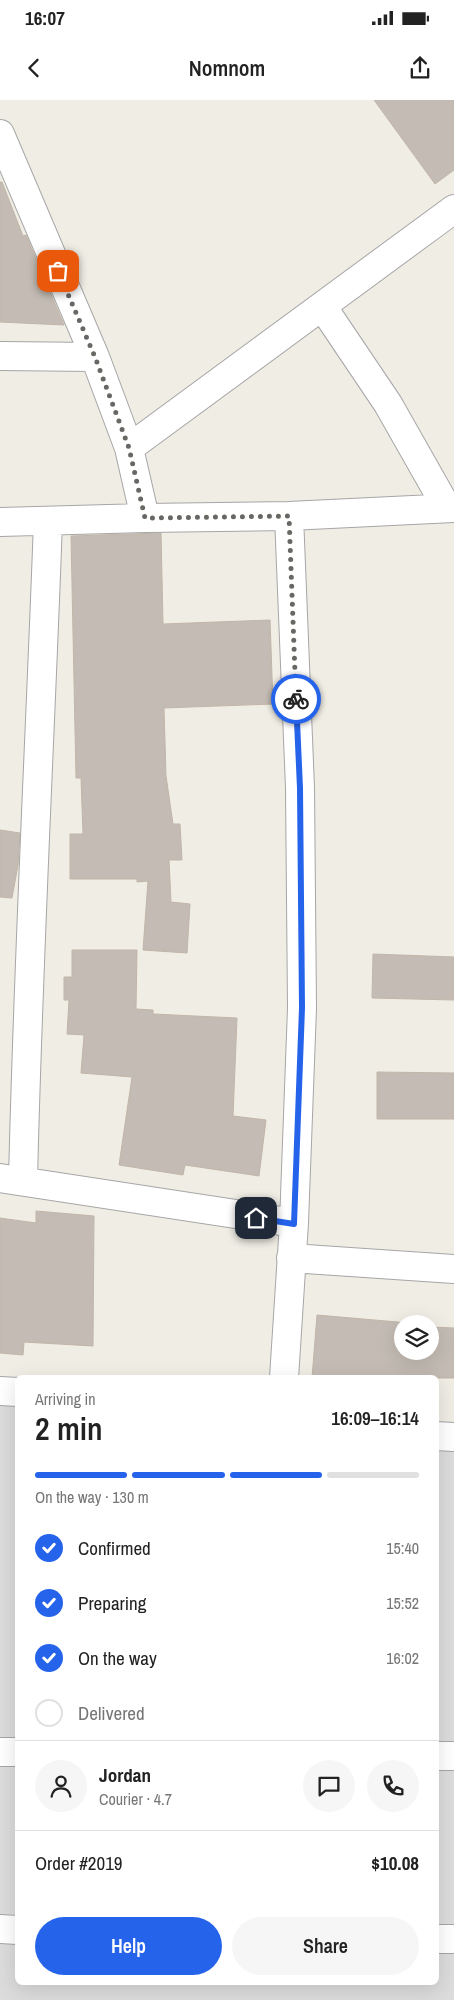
<!DOCTYPE html>
<html lang="en">
<head>
<meta charset="utf-8">
<style>
	:root { --surface:#fff; --page:#f6f6f6; --text:#222; --muted:#767676; --line:#e0e0e0; --accent:#2563eb }
	body { margin:0; font-family:"Archivo Narrow",sans-serif; background:var(--page); color:var(--text); height:100vh; display:flex; flex-direction:column; font-size:19px; white-space:nowrap }
	* { box-sizing:border-box; margin:0 }
	p { font-size:16px; color:var(--muted) }
	.icon { flex:none; width:28px; height:28px; fill:none; stroke:currentColor; stroke-width:2; stroke-linecap:round; stroke-linejoin:round }
	.map { position:relative; flex:1; overflow:hidden }
	.details { position:absolute; left:15px; top:1275px; width:424px; height:610px; display:flex; flex-direction:column; background:var(--surface); border-radius:8px; box-shadow:0 5px 20px #0002 }
	.details>* { flex:none }
	.fabs { position:absolute; left:394px; top:1215px; display:grid; gap:10px }
	.fabs a { display:grid; place-items:center; width:45px; height:45px; border-radius:50%; background:var(--surface); box-shadow:0 5px 20px #0002; font-size:25px }
	.pin { position:absolute; display:grid; place-items:center; width:42px; height:42px; color:#fff; margin:-21px; border-radius:10px; box-shadow:0 2px 8px #0006 }
	.courier { position:absolute; display:grid; place-items:center; width:50px; height:50px; margin:-25px; border:4px solid #2563eb; border-radius:50%; background:#fff; color:#222; box-shadow:0 1px 6px #0007 }
	.overview em { font-style:normal; font-weight:600 }
	.overview div { display:flex; flex-direction:column-reverse }
	.overview { display:flex; align-items:center; justify-content:space-between; height:85px; padding:0 20px }
	h1 { font-size:32px; font-weight:600; line-height:38px }
	.bar { display:grid; grid-template-columns:repeat(4,1fr); gap:8px 5px; align-content:center; height:60px; padding:0 20px }
	.bar i { height:6px; border-radius:4px; background:var(--line) }
	.bar .current { background:var(--accent) }
	.bar p { grid-column:span 4 }
	.line { display:flex; align-items:center; gap:12px; padding:0 20px; border-top:1px solid var(--line) }
	.line div { flex:1 }
	.round { display:grid; place-items:center; flex:none; width:52px; height:52px; border-radius:26px; background:var(--page) }
	ol { padding:0 20px; list-style:none }
	li { display:flex; align-items:center; gap:15px; height:55px }
	li p { margin-inline-start:auto }
	li .icon { padding:5px; border-radius:50%; background:var(--accent); color:#fff; stroke-width:4 }
	li:last-child { color:var(--muted) }
	li i { width:28px; height:28px; border:2px solid var(--line); border-radius:50% }
	.cta { display:flex; gap:10px; margin-top:auto; padding:10px 20px }
	.cta a { flex:1; height:58px; border-radius:30px; background:var(--accent); color:#fff; font-size:20px; font-weight:600; line-height:58px; text-align:center }
	.cta a+a { background:var(--page); color:var(--text) }
	.status { display:flex; justify-content:space-between; align-items:center; height:35px; padding:0 25px; background:var(--surface); direction:ltr }
	.status svg { height:14px; fill:currentColor }
	header { display:flex; justify-content:space-between; align-items:center; height:65px; padding:0 20px; background:var(--surface); font-size:22px; font-weight:600 }
	.map>svg:first-child { display:block }
	.residential { fill:#dddcdc }
	.building { fill:#c4bcb4; stroke:#c1b5a7 }
	.lines { fill:none; stroke-linecap:round; stroke-linejoin:round }
	.minor-casing { stroke:#a6a6a6; stroke-width:30 }
	.minor { stroke:#fff; stroke-width:28 }
	.done { stroke:#686764; stroke-width:5; stroke-dasharray:0 9 }
	.route { stroke:#2563eb; stroke-width:6 }
</style>
</head>
<body>
<div class="status"><b>16:07</b><svg viewBox="0 0 49 12"><path d="M0 12V9h3v3zM5 12V6h3v6zM10 12V3h3v9zM15 12V0h3v12zM26 1h20v11H26zM47 4h2v5h-2z"/></svg></div>
<header><svg class="icon" aria-label="back" viewBox="0 0 24 24"><path d="M15 5l-7 7 7 7"/></svg>Nomnom<svg class="icon" aria-label="share" viewBox="0 0 24 24"><path d="M12 15V3M7 8l5-5 5 5M5 13v7h14v-7"/></svg></header>
<div class="map">
<svg width="454" height="1900" viewBox="0 0 454 1900">
	<rect width="100%" height="100%" fill="#f0ede5"/>
	<path class="residential" d="M0,1297H18V1882H436V1337L454,1338V1900H0Z"/>
	<path class="building" d="M374,0H454V70L435,84Z
		M0,82H2L23,136L26,135L64,225L0,222Z
		M161,433L163,524L270,520L273,604L164,608L166,676L173,724H180L182,760H169L171,802L190,804L187,853L143,850L148,781L137,782V779H70V734H83L81,678H76L71,436Z
		M0,730L20,733L18,765L12,798L0,797Z
		M72,850H137L136,909L153,910V914L237,918L233,1016L266,1020L259,1076L185,1065L183,1075L119,1065L132,977L81,973L84,935L67,934L69,900H64V877H72Z
		M373,854L454,857V900L372,898Z
		M377,972L454,973V1019H377Z
		M36,1111L94,1116L93,1246L24,1242L23,1255L0,1253V1118L36,1123Z
		M317,1215L409,1223L402,1224V1251H430V1227L454,1228V1278H312Z"/>
	<g class="lines">
		<g class="minor-casing">
			<path id="minor" d="M0,34L95,257L129,348L145,418
				M322,206L388,304L447,408
				M0,256L95,257
				M129,348L454,109
				M0,422L145,418L289,416L454,408
				M0,1078L294,1123
				M23,1081C28,861 40,642 48,422
				M291,1158L454,1169
				M284,1278L294,1123L302,908L300,688L289,416
				M0,1291L18,1292
				M436,1336L454,1337
				M0,1652H18
				M436,1656H454
				M0,1829L18,1830
				M436,1839H454"/>
		</g>
		<use href="#minor" class="minor"/>
	</g>
	<g class="lines">
		<path class="done" d="M58,171L95,257L129,348L145,418L289,416L296,599"/>
		<path class="route" d="M256,1118L294,1124L302,908L300,688L296,599"/>
	</g>
</svg>
<div class="fabs">
<a><svg class="icon" aria-label="layers" viewBox="0 0 24 24"><path d="M12 4l9 5-9 5-9-5zM3 14l9 5 9-5"/></svg></a>
</div>
<div class="pin" style="left:58px;top:171px;background:#ea580c"><svg class="icon" aria-label="bag" viewBox="0 0 24 24"><path d="M5 8h14l-1 12H6zM9 8a3 3 0 0 1 6 0"/></svg></div>
<div class="pin" style="left:256px;top:1118px;background:#1f2937"><svg class="icon" aria-label="home" viewBox="0 0 24 24"><path d="M3 11l9-7 9 7M6 9v11h12V9"/></svg></div>
<div class="courier" style="left:296px;top:599px"><svg class="icon" aria-label="bike" viewBox="0 0 24 24"><circle cx="6" cy="16" r="4"/><circle cx="18" cy="16" r="4"/><path d="M6 16l4-8h5l3 8M10 8l3 8H6M13 5h3"/></svg></div>
<section class="details">
<div class="overview"><div><h1>2 min</h1><p>Arriving in</p></div><em>16:09–16:14</em></div>
<div class="bar"><i class="current"></i><i class="current"></i><i class="current"></i><i></i><p>On the way · 130 m</p></div>
<ol>
<li><svg class="icon" aria-label="check" viewBox="0 0 24 24"><path d="M5 12l5 5 9-10"/></svg>Confirmed<p>15:40</p></li>
<li><svg class="icon" aria-label="check" viewBox="0 0 24 24"><path d="M5 12l5 5 9-10"/></svg>Preparing<p>15:52</p></li>
<li><svg class="icon" aria-label="check" viewBox="0 0 24 24"><path d="M5 12l5 5 9-10"/></svg>On the way<p>16:02</p></li>
<li><i></i>Delivered</li>
</ol>
<div class="line" style="height:90px"><a class="round"><svg class="icon" aria-label="person" viewBox="0 0 24 24"><circle cx="12" cy="8" r="4"/><path d="M4 21q1-7 8-7t8 7"/></svg></a><div><b>Jordan</b><p>Courier · 4.7</p></div><a class="round"><svg class="icon" aria-label="chat" viewBox="0 0 24 24"><path d="M4 5h16v11H9l-5 4z"/></svg></a><a class="round"><svg class="icon" aria-label="phone" viewBox="0 0 24 24"><path d="M5 4h4l2 5-3 2q2 4 5 5l2-3 5 2v4C11 20 4 13 5 4z"/></svg></a></div>
<div class="line" style="height:65px"><div>Order #2019</div><b>$10.08</b></div>
<div class="cta"><a>Help</a><a>Share</a></div>
</section>
</div>
</body>
</html>
